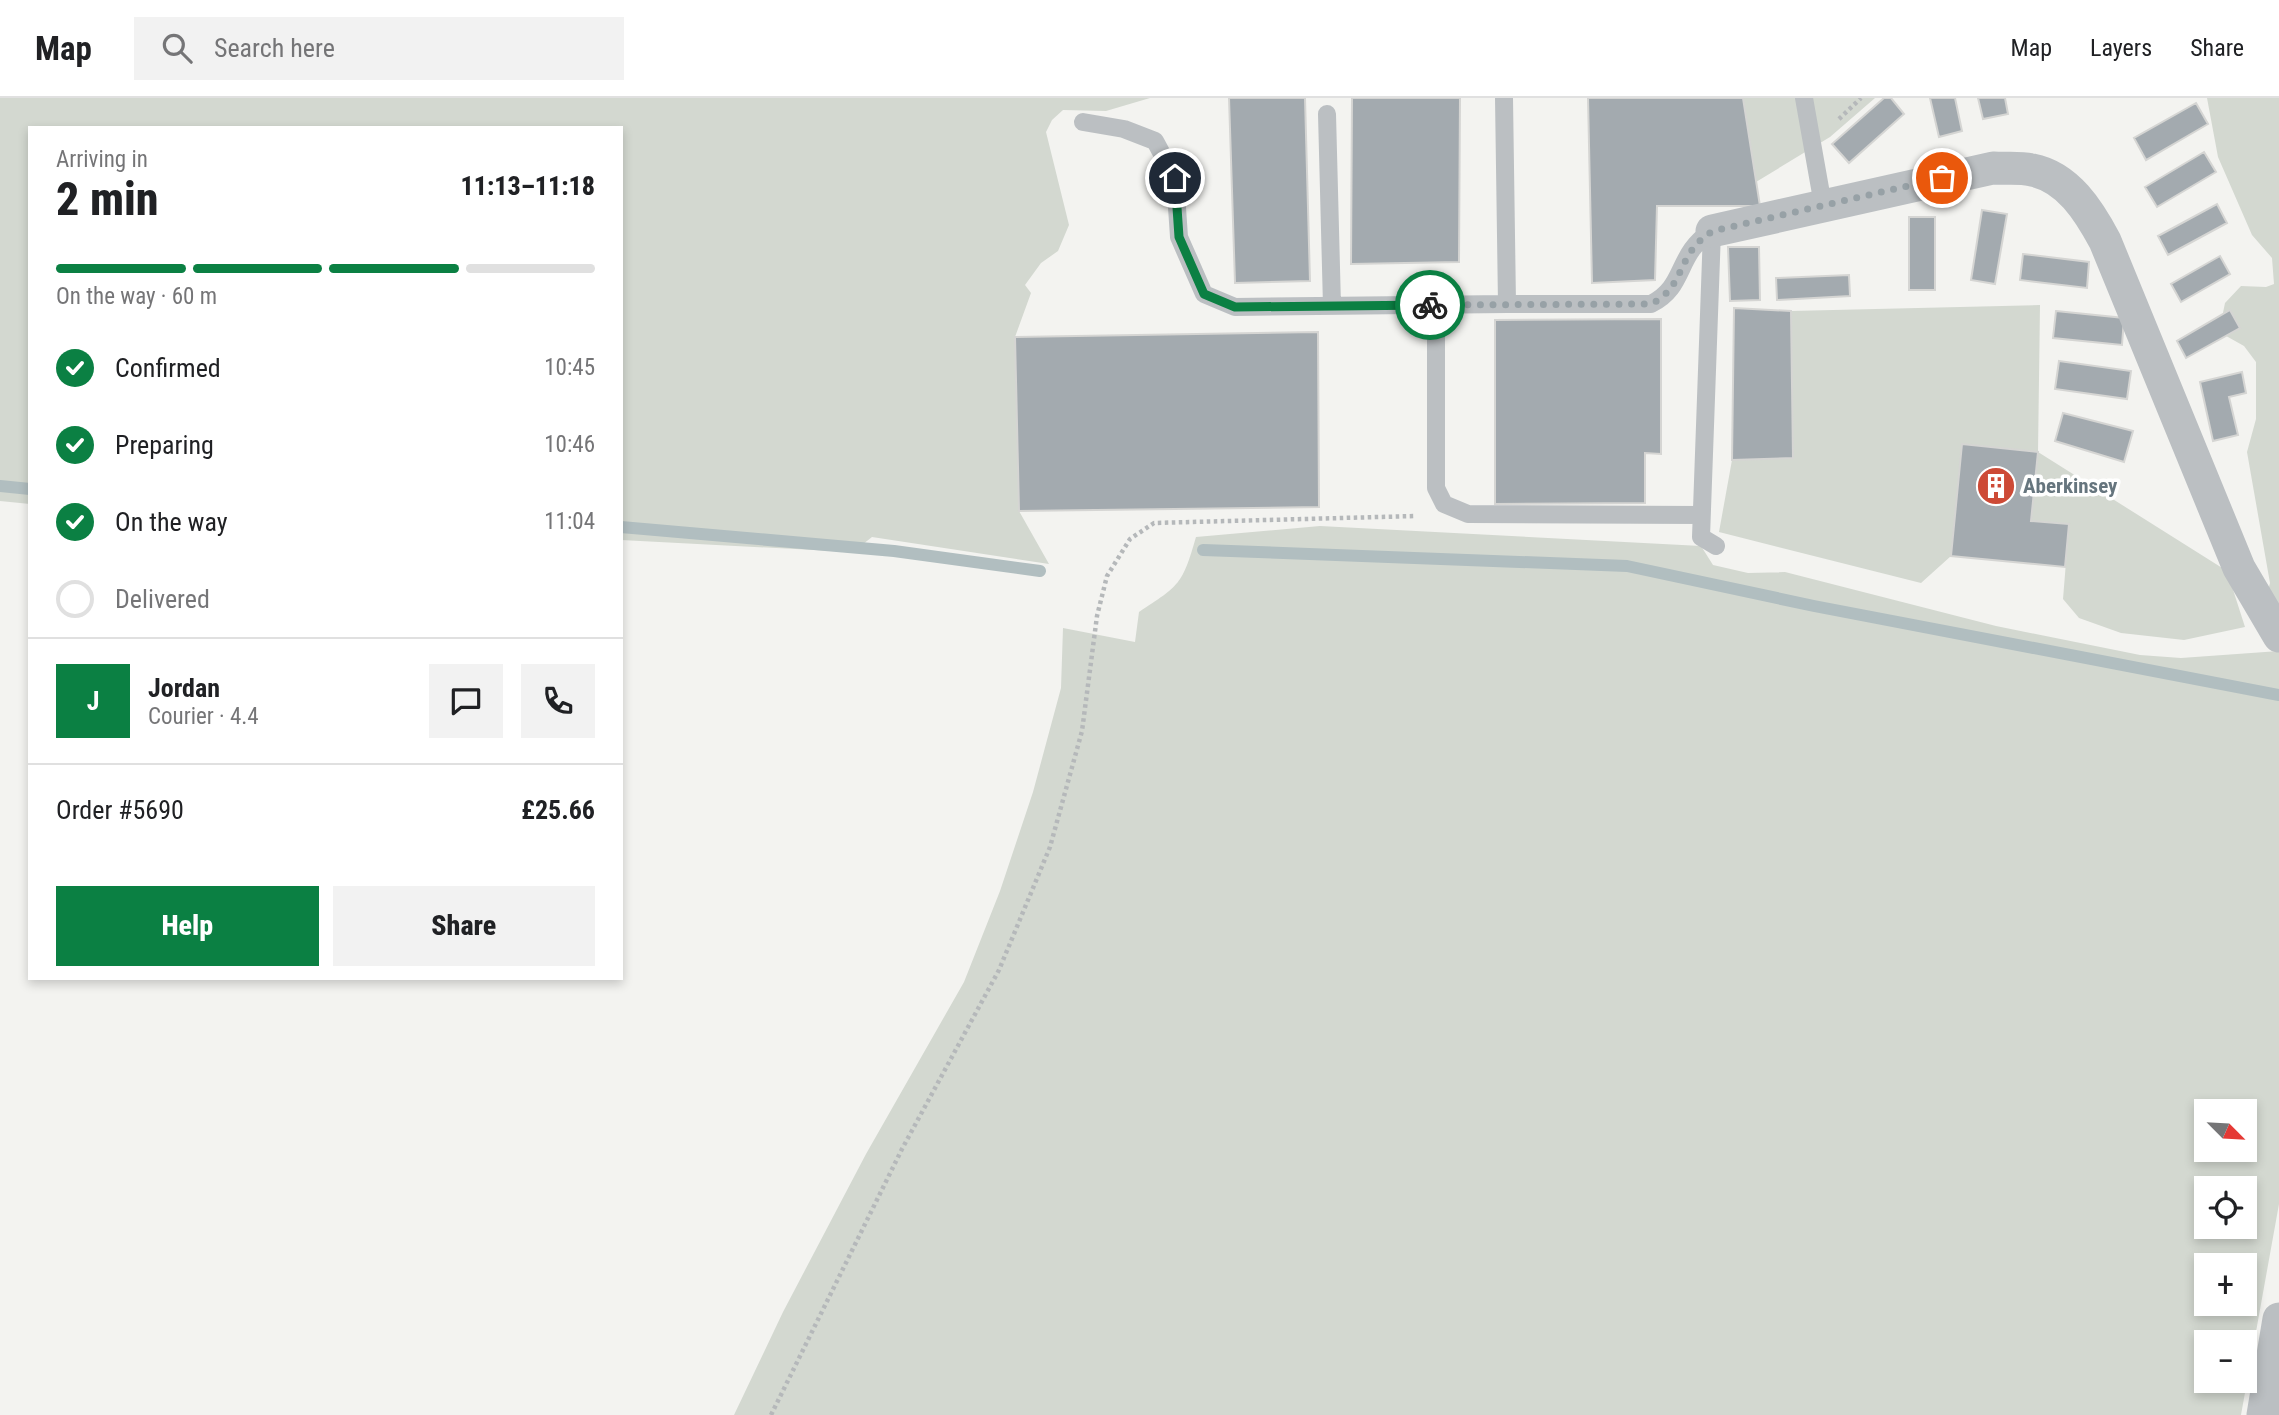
<!DOCTYPE html>
<html lang="en">
<head>
<meta charset="utf-8">
<style>
	:root { --surface:#fff; --page:#f2f2f2; --text:#202124; --muted:#757577; --line:#e0e0e0; --accent:#0b8043 }
	body { margin:0; font-family:"Roboto Condensed",sans-serif; background:var(--page); color:var(--text); height:100vh; display:flex; flex-direction:column; font-size:26px; white-space:nowrap }
	* { box-sizing:border-box; margin:0 }
	p { font-size:23px; color:var(--muted) }
	.icon { flex:none; width:38px; height:38px; fill:none; stroke:currentColor; stroke-width:2; stroke-linecap:round; stroke-linejoin:round }
	.map { position:relative; flex:1; overflow:hidden }
	.drawer { position:absolute; left:28px; top:28px; width:595px; height:854px; display:flex; flex-direction:column; background:var(--surface); border-radius:0px; box-shadow:0 4px 10px #0003 }
	.drawer>* { flex:none }
	.needle { width:46px; rotate:114deg }
	.controls { position:absolute; left:2194px; top:1001px; display:grid; gap:14px }
	.controls a { display:grid; place-items:center; width:63px; height:63px; border-radius:0px; background:var(--surface); box-shadow:0 4px 10px #0003; font-size:35px }
	.pin { position:absolute; display:grid; place-items:center; width:60px; height:60px; color:#fff; margin:-30px; border:4px solid #fff; border-radius:50%; box-shadow:0 2px 7px #0007 }
	.courier { position:absolute; display:grid; place-items:center; width:70px; height:70px; margin:-35px; border:5px solid #0b8043; border-radius:50%; background:#fff; color:#222; box-shadow:0 2px 9px #0007 }
	.summary em { font-style:normal; font-weight:800 }
	.summary div { display:flex; flex-direction:column-reverse }
	.summary { display:flex; align-items:center; justify-content:space-between; height:119px; padding:0 28px }
	h1 { font-size:46px; font-weight:800; line-height:52px }
	.bar { display:grid; grid-template-columns:repeat(4,1fr); gap:10px 7px; align-content:center; height:84px; padding:0 28px }
	.bar i { height:9px; border-radius:5px; background:var(--line) }
	.bar .selected { background:var(--accent) }
	.bar p { grid-column:span 4 }
	.line { display:flex; align-items:center; gap:18px; padding:0 28px; border-top:2px solid var(--line) }
	.line div { flex:1 }
	.round { display:grid; place-items:center; flex:none; width:74px; height:74px; border-radius:0px; background:var(--page) }
	ol { padding:0 28px; list-style:none }
	li { display:flex; align-items:center; gap:21px; height:77px }
	li p { margin-inline-start:auto }
	li .icon { padding:7px; border-radius:50%; background:var(--accent); color:#fff; stroke-width:4 }
	li:last-child { color:var(--muted) }
	li i { width:38px; height:38px; border:4px solid var(--line); border-radius:50% }
	.cta { display:flex; gap:14px; margin-top:auto; padding:14px 28px }
	.cta a { flex:1; height:80px; border-radius:0px; background:var(--accent); color:#fff; font-size:28px; font-weight:800; line-height:80px; text-align:center }
	.cta a+a { background:var(--page); color:var(--text) }
	header { display:flex; align-items:center; gap:42px; box-sizing:border-box; height:98px; padding:0 35px; background:var(--surface); border-bottom:2px solid var(--line) }
	header strong { font-size:33px }
	nav { display:flex; gap:38px; margin-inline-start:auto; font-size:24px }
	.search { width:490px; height:63px; background:var(--page); display:flex; align-items:center; gap:18px; box-sizing:border-box; padding:0 24px; border-radius:0px; color:var(--muted); font-size:26px }
	.map>svg:first-child { display:block }
	.green { fill:#d3d8d0; fill-rule:evenodd }
	.lines { fill:none; stroke-linecap:round; stroke-linejoin:round }
	.stream { stroke:#b1bec0; stroke-width:12 }
	.building { fill:#a3aaaf; stroke:#d5d5d3; stroke-width:2 }
	.path { stroke:#b5b8ba; stroke-width:4.5; stroke-dasharray:3.5 3.5; stroke-linecap:butt }
	.lane { stroke:#bbbfc2; stroke-width:18 }
	.street { stroke:#bbbfc2; stroke-width:33 }
	.done { stroke:#97a1a6; stroke-width:7; stroke-dasharray:0 12.6 }
	.route { stroke:#0b8043; stroke-width:9 }
	.labels { text-anchor:middle; stroke-width:7; stroke-linejoin:round; paint-order:stroke }
	.poi-label { font-size:21px; font-weight:bold; fill:#66757e; stroke:#fff; text-anchor:start }
</style>
</head>
<body>
<header>
<strong>Map</strong>
<div class="search"><svg class="icon" aria-label="search" viewBox="0 0 24 24"><circle cx="10" cy="10" r="6"/><path d="M15 15l6 6"/></svg>Search here</div>
<nav><a>Map</a><a>Layers</a><a>Share</a></nav>
</header>
<div class="map">
<svg width="2279" height="1317" viewBox="0 0 2279 1317">
	<rect width="100%" height="100%" fill="#f3f3f0"/>
	<path class="green" d="M0,0H1150L1106,13L1063,12L1052,22L1046,34L1069,127L1058,153L1041,165L1025,187L1031,195L1015,239L1019,413L1049,466L872,439L853,454L621,442V30H30V406L0,403Z
		M1743,0H1875L1830,39L1756,84Z
		M2207,0H2279V533L2263,514L2270,485L2247,354L2256,321V264L2244,248L2219,234L2225,205L2241,188L2266,189L2274,186L2272,160L2252,137L2218,59Z
		M2040,207L2038,354L2227,473L2245,529L2184,542L2121,535L2079,520L2063,501L2069,427L2031,423L2037,354L1962,347L1951,458L1921,485L1719,434L1732,362L1793,359L1791,213Z
		M1320,428L1701,448L1713,467L1748,475L1785,474L1996,528L2140,557L2181,560L2279,553V1106L2241,1317H734L783,1214L866,1056L964,884L1000,793L1033,694L1061,590L1063,530L1135,544L1139,514C1180,487 1182,487 1196,439ZM2207,1013H2245V1052H2207ZM2207,1090H2245V1129H2207ZM2207,1167H2245V1206H2207ZM2207,1244H2245V1283H2207Z"/>
	<g class="lines">
		<path class="stream" d="M0,388L30,391
			M621,429L894,453L1040,473
			M1203,452L1627,468L1814,508L2279,597"/>
	</g>
	<path class="building" d="M1229,0H1305L1310,183L1235,185Z
		M1352,0H1460L1459,164L1351,166Z
		M1588,0H1743L1760,108H1657L1655,182L1592,185Z
		M1884,0H1891L1904,16L1849,65L1832,46Z
		M1930,0H1955L1962,33L1939,39Z
		M1978,0H2005L2008,16L1983,21Z
		M2196,5L2208,26L2146,62L2134,40Z
		M2204,54L2216,74L2157,109L2145,89Z
		M2217,106L2227,125L2168,157L2158,138Z
		M1982,112L2007,116L1995,186L1971,182Z
		M1909,119H1935V192H1909Z
		M1728,149H1759L1760,202L1730,203Z
		M2023,156L2089,164L2087,190L2020,182Z
		M2220,158L2230,176L2181,204L2171,186Z
		M1849,177L1850,198L1777,202L1776,180Z
		M1734,210L1791,213L1793,360L1732,362Z
		M2230,212L2240,230L2186,260L2177,243Z
		M2056,213L2124,220L2122,247L2053,240Z
		M1661,221V356L1645,355V405L1495,406V222Z
		M1318,234L1319,409L1019,413L1015,239Z
		M2059,263L2131,273L2127,301L2055,291Z
		M2242,274L2246,295L2229,299L2238,337L2213,343L2200,284Z
		M2063,315L2133,333L2124,364L2055,343Z
		M1962,346L2038,354L2031,423L2069,426L2065,469L1951,458Z"/>
	<g class="lines">
		<path class="path" d="M1839,21L1861,0
			M771,1317L902,1051L999,872L1050,749L1082,633L1097,518L1107,478L1130,441L1154,425L1416,418"/>
		<path class="lane" d="M1504,0L1507,206H1651C1687,188 1675,156 1712,133
			M1804,0L1823,107
			M1327,16L1332,208
			M1083,24L1124,31L1155,43L1175,80L1179,139L1204,196L1235,209L1507,206
			M1712,133L1701,439L1716,448
			M1436,206V390L1444,406L1468,416L1701,417"/>
		<path class="street" d="M1712,133L1993,70C2006,71 2020,69 2032,72C2068,79 2089,113 2105,143L2239,470L2279,538
			M2263,1317L2279,1221"/>
	</g>
	<g class="lines">
		<path class="done" d="M1430,207L1651,206C1687,188 1675,156 1713,133L1942,80"/>
		<path class="route" d="M1175,80L1179,139L1204,196L1235,209L1430,207"/>
	</g>
	<defs>
		<g id="building-disc" transform="scale(2.0125)"><circle r="9.5" fill="#cd4a36" stroke="#fff"/><path d="M-4-6H4V6H1V3H-1V6H-4ZM-2.5-4.3h1.7v1.8h-1.7ZM.8-4.3h1.7v1.8H.8ZM-2.5-1h1.7V.8h-1.7ZM.8-1h1.7V.8H.8Z" fill="#fff"/></g>
	</defs>
	<g fill-rule="evenodd">
		<use href="#building-disc" x="1996" y="388"/>
	</g>
	<g class="labels">
		<g class="poi-label">
			<text x="2023" y="395">Aberkinsey</text>
		</g>
	</g>
</svg>
<div class="controls">
<a><svg class="needle" viewBox="-14 -14 28 28"><path d="M0-13l5 13h-10z" fill="#e53935"/><path d="M0 13l5-13h-10z" fill="#757577"/></svg></a>
<a><svg class="icon" aria-label="locate" viewBox="0 0 24 24"><circle cx="12" cy="12" r="6"/><path d="M12 2v4M12 18v4M2 12h4M18 12h4"/></svg></a>
<a>+</a>
<a>−</a>
</div>
<div class="pin" style="left:1942px;top:80px;background:#ea580c"><svg class="icon" aria-label="bag" viewBox="0 0 24 24"><path d="M5 8h14l-1 12H6zM9 8a3 3 0 0 1 6 0"/></svg></div>
<div class="pin" style="left:1175px;top:80px;background:#1f2937"><svg class="icon" aria-label="home" viewBox="0 0 24 24"><path d="M3 11l9-7 9 7M6 9v11h12V9"/></svg></div>
<div class="courier" style="left:1430px;top:207px"><svg class="icon" aria-label="bike" viewBox="0 0 24 24"><circle cx="6" cy="16" r="4"/><circle cx="18" cy="16" r="4"/><path d="M6 16l4-8h5l3 8M10 8l3 8H6M13 5h3"/></svg></div>
<section class="drawer">
<div class="summary"><div><h1>2 min</h1><p>Arriving in</p></div><em>11:13–11:18</em></div>
<div class="bar"><i class="selected"></i><i class="selected"></i><i class="selected"></i><i></i><p>On the way · 60 m</p></div>
<ol>
<li><svg class="icon" aria-label="check" viewBox="0 0 24 24"><path d="M5 12l5 5 9-10"/></svg>Confirmed<p>10:45</p></li>
<li><svg class="icon" aria-label="check" viewBox="0 0 24 24"><path d="M5 12l5 5 9-10"/></svg>Preparing<p>10:46</p></li>
<li><svg class="icon" aria-label="check" viewBox="0 0 24 24"><path d="M5 12l5 5 9-10"/></svg>On the way<p>11:04</p></li>
<li><i></i>Delivered</li>
</ol>
<div class="line" style="height:126px"><b class="round" style="background:var(--accent);color:#fff">J</b><div><b>Jordan</b><p>Courier · 4.4</p></div><a class="round"><svg class="icon" aria-label="chat" viewBox="0 0 24 24"><path d="M4 5h16v11H9l-5 4z"/></svg></a><a class="round"><svg class="icon" aria-label="phone" viewBox="0 0 24 24"><path d="M5 4h4l2 5-3 2q2 4 5 5l2-3 5 2v4C11 20 4 13 5 4z"/></svg></a></div>
<div class="line" style="height:91px"><div>Order #5690</div><b>£25.66</b></div>
<div class="cta"><a>Help</a><a>Share</a></div>
</section>
</div>
</body>
</html>
